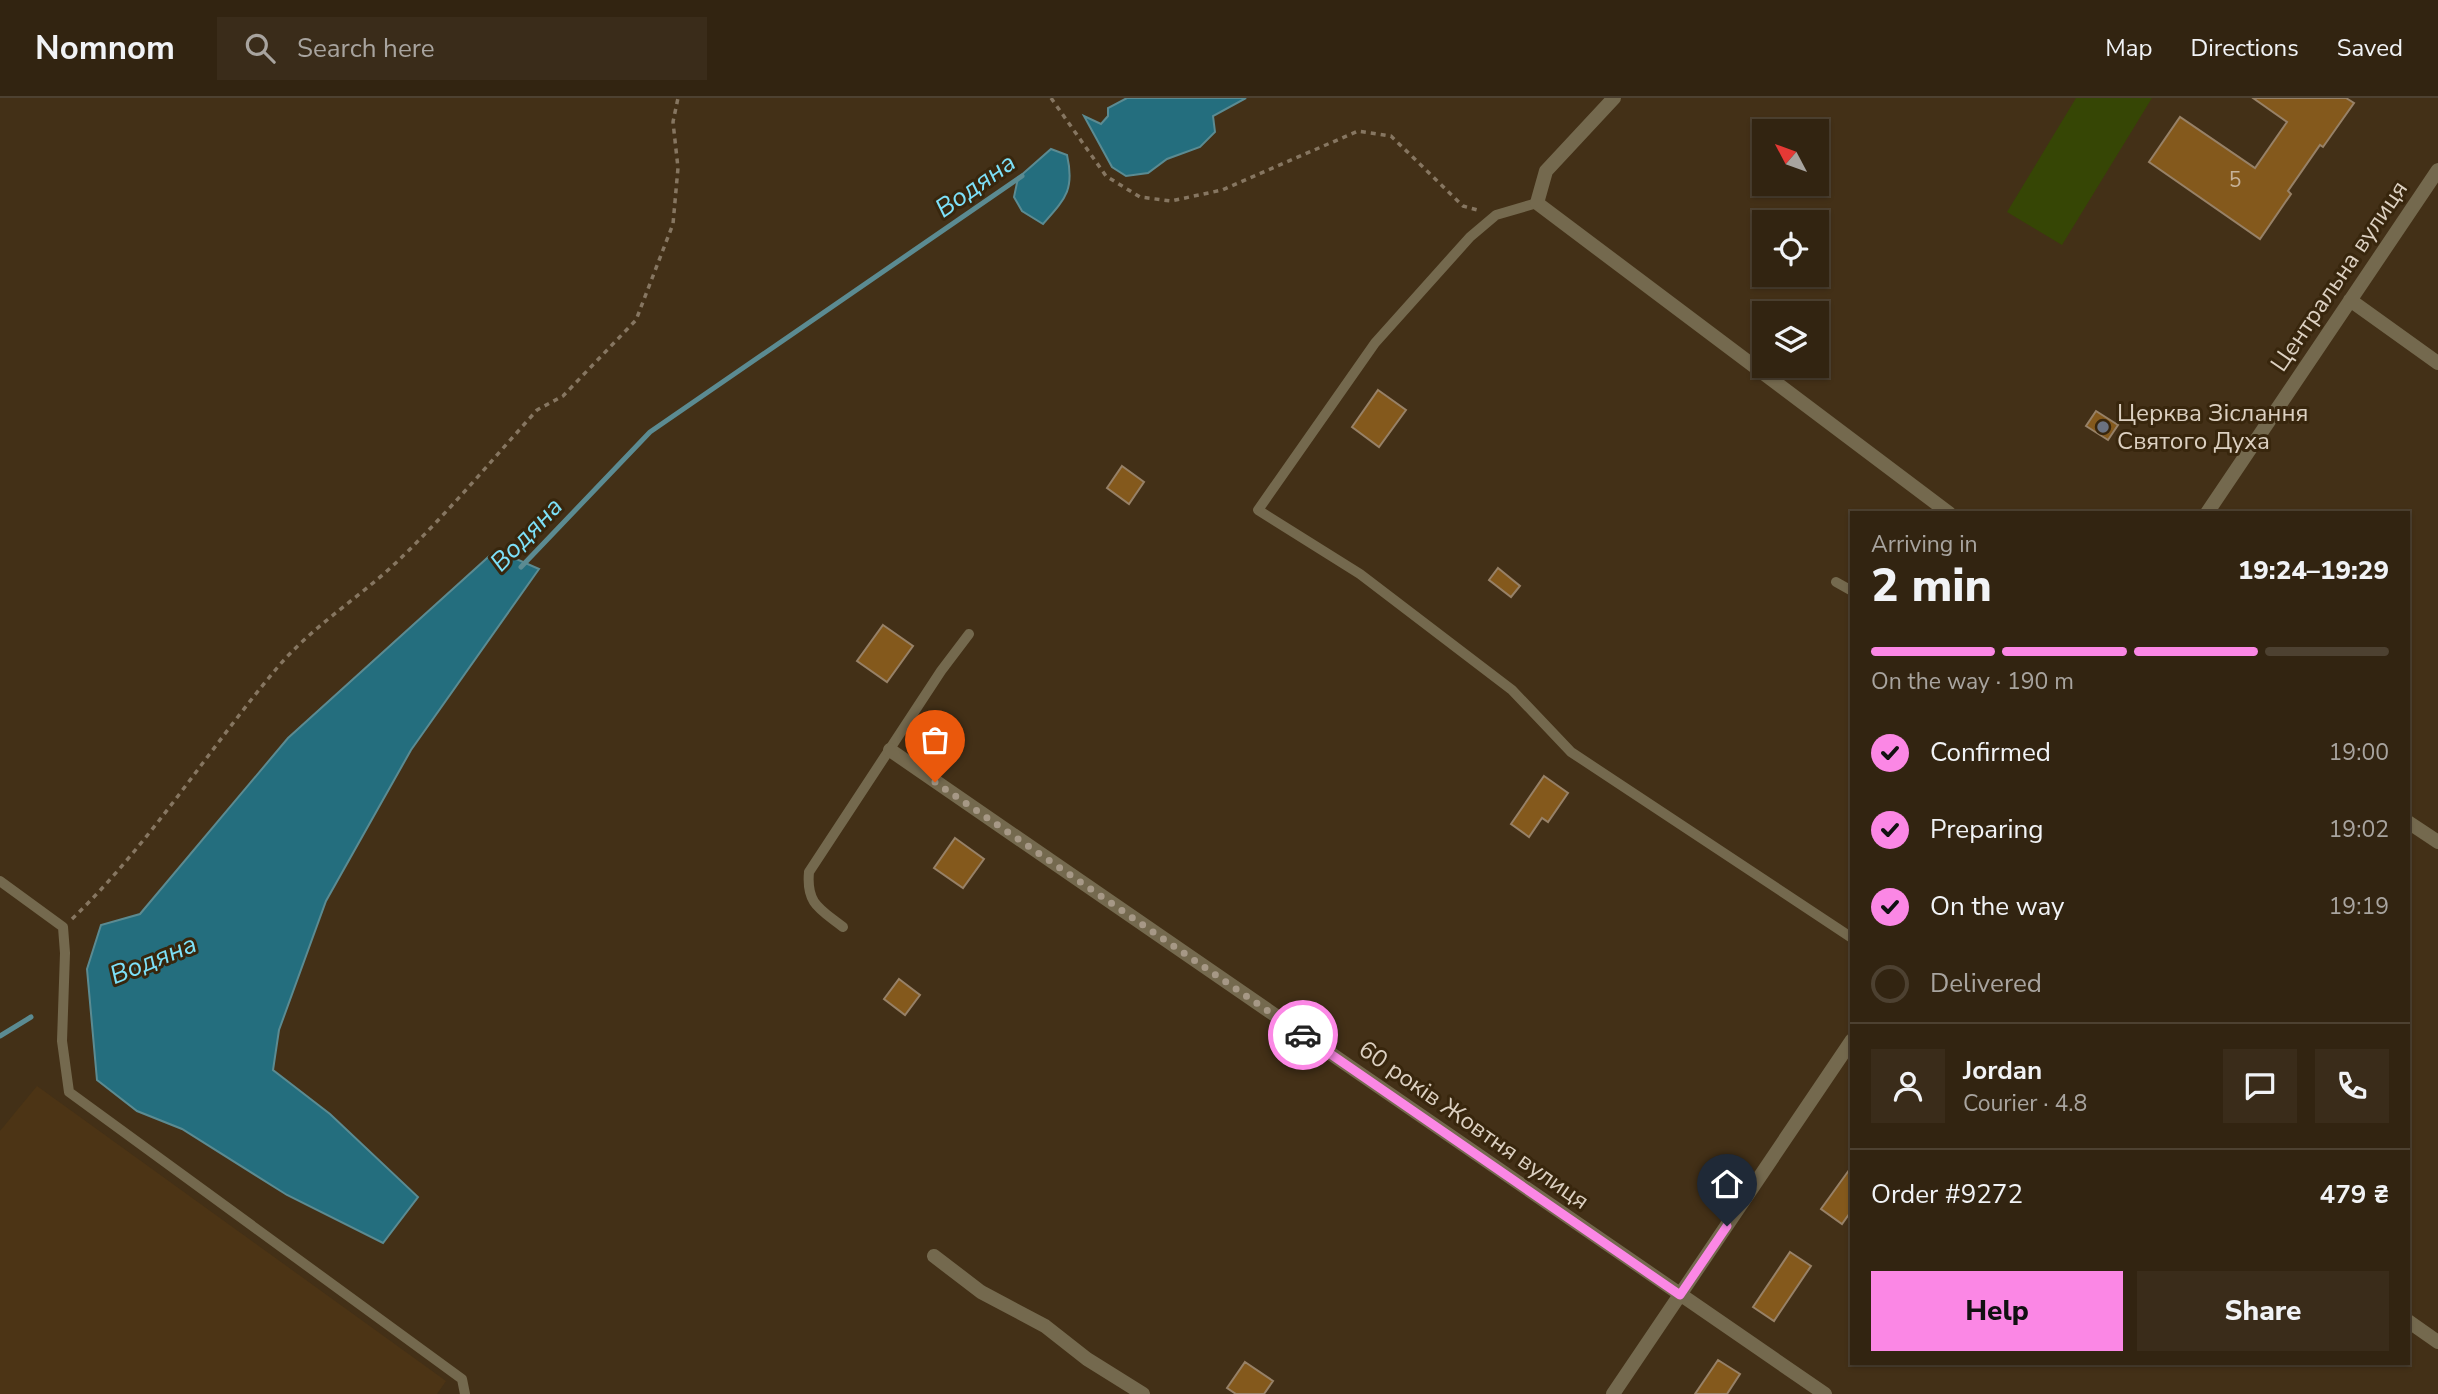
<!DOCTYPE html>
<html lang="en">
<head>
<meta charset="utf-8">
<style>
	:root { --surface:#322411; --page:#3a2c1a; --text:#f1f3f6; --muted:#a8a49f; --line:#4d4131; --accent:#fb87e5 }
	body { margin:0; font-family:"Nunito Sans",sans-serif; background:var(--page); color:var(--text); height:100vh; display:flex; flex-direction:column; font-size:26px; white-space:nowrap }
	* { box-sizing:border-box; margin:0 }
	p { font-size:23px; color:var(--muted) }
	.icon { flex:none; width:38px; height:38px; fill:none; stroke:currentColor; stroke-width:2; stroke-linecap:round; stroke-linejoin:round }
	.map { position:relative; flex:1; overflow:hidden }
	.panel { position:absolute; left:1850px; top:413px; width:560px; height:854px; display:flex; flex-direction:column; background:var(--surface); border-radius:0px; box-shadow:0 2px 5px #0004,0 0 0 2px var(--line) }
	.panel>* { flex:none }
	.needle { width:46px; rotate:311deg }
	.fabs { position:absolute; left:1752px; top:21px; display:grid; gap:14px }
	.fabs a { display:grid; place-items:center; width:77px; height:77px; border-radius:0px; background:var(--surface); box-shadow:0 2px 5px #0004,0 0 0 2px var(--line); font-size:35px }
	.pin { position:absolute; display:grid; place-items:center; width:60px; height:60px; color:#fff; margin:-72px -30px; border-radius:50% 50% 50% 0; rotate:-45deg; box-shadow:0 0 7px #0007 }
	.pin .icon { rotate:45deg }
	.courier { position:absolute; display:grid; place-items:center; width:70px; height:70px; margin:-35px; border:5px solid #fb87e5; border-radius:50%; background:#fff; color:#222; box-shadow:0 2px 9px #0007 }
	.headline em { font-style:normal; font-weight:800 }
	.headline div { display:flex; flex-direction:column-reverse }
	.headline { display:flex; align-items:center; justify-content:space-between; height:119px; padding:0 21px }
	h1 { font-size:46px; font-weight:800; line-height:52px }
	.bar { display:grid; grid-template-columns:repeat(4,1fr); gap:10px 7px; align-content:center; height:84px; padding:0 21px }
	.bar i { height:9px; border-radius:5px; background:var(--line) }
	.bar .selected { background:var(--accent) }
	.bar p { grid-column:span 4 }
	.line { display:flex; align-items:center; gap:18px; padding:0 21px; border-top:2px solid var(--line) }
	.line div { flex:1 }
	.round { display:grid; place-items:center; flex:none; width:74px; height:74px; border-radius:0px; background:var(--page) }
	ol { padding:0 21px; list-style:none }
	li { display:flex; align-items:center; gap:21px; height:77px }
	li p { margin-inline-start:auto }
	li .icon { padding:7px; border-radius:50%; background:var(--accent); color:#111; stroke-width:4 }
	li:last-child { color:var(--muted) }
	li i { width:38px; height:38px; border:4px solid var(--line); border-radius:50% }
	.action { display:flex; gap:14px; margin-top:auto; padding:14px 21px }
	.action a { flex:1; height:80px; border-radius:0px; background:var(--accent); color:#111; font-size:28px; font-weight:800; line-height:80px; text-align:center }
	.action a+a { background:var(--page); color:var(--text) }
	header { display:flex; align-items:center; gap:42px; box-sizing:border-box; height:98px; padding:0 35px; background:var(--surface); border-bottom:2px solid var(--line) }
	header strong { font-size:33px }
	nav { display:flex; gap:38px; margin-inline-start:auto; font-size:24px }
	.search { width:490px; height:63px; background:var(--page); display:flex; align-items:center; gap:18px; box-sizing:border-box; padding:0 24px; border-radius:0px; color:var(--muted); font-size:26px }
	.map>svg:first-child { display:block }
	.built { fill:#4c3415 }
	.green { fill:#364605 }
	.water { fill:#246e7e; stroke:#5b8b92; stroke-width:2 }
	.lines { fill:none; stroke-linecap:round; stroke-linejoin:round }
	.stream { stroke:#5b8b92; stroke-width:5 }
	.building { fill:#84591c; stroke:#978167; stroke-width:2 }
	.path { stroke:#867661; stroke-width:3.5; stroke-dasharray:5 5; stroke-linecap:butt }
	.service { stroke:#74694e; stroke-width:10 }
	.minor { stroke:#74694e; stroke-width:14 }
	.done { stroke:#a69886; stroke-width:7; stroke-dasharray:0 12.6 }
	.route { stroke:#fb87e5; stroke-width:9 }
	.worship-dot { fill:#6b7280; stroke:#38260d; stroke-width:2.5 }
	.labels { text-anchor:middle; stroke-width:6; stroke-linejoin:round; paint-order:stroke }
	.number-label { font-size:21px; fill:#c6b298 }
	.street-label { font-size:24px; fill:#dcd0c1; stroke:#38260d }
	.poi-label { font-size:24px; fill:#dcd0c1; stroke:#38260d; text-anchor:start }
	.water-label { font-size:26px; font-style:italic; fill:#7de1f9; stroke:#38260d }
</style>
</head>
<body>
<header>
<strong>Nomnom</strong>
<div class="search"><svg class="icon" aria-label="search" viewBox="0 0 24 24"><circle cx="10" cy="10" r="6"/><path d="M15 15l6 6"/></svg>Search here</div>
<nav><a>Map</a><a>Directions</a><a>Saved</a></nav>
</header>
<div class="map">
<svg width="2438" height="1296" viewBox="0 0 2438 1296">
	<rect width="100%" height="100%" fill="#433017"/>
	<path class="built" d="M37,988L446,1283L437,1296H0V1033Z"/>
	<path class="green" d="M2076,0H2152L2062,147L2007,114Z"/>
	<path class="water" d="M1127,0H1246L1213,18L1215,34L1200,49L1167,61L1148,75L1126,78L1112,69L1084,18L1101,26L1108,18V10Z
		M1051,51L1067,57C1075,92 1065,101 1043,126L1022,113L1014,99L1018,80Z
		M496,452L539,471L411,652L326,803L279,932L273,972L330,1016L418,1099L383,1145L287,1097L182,1031L137,1013L97,982L87,871L101,827L140,816L288,640Z"/>
	<g class="lines">
		<path class="stream" d="M521,469L650,334L1022,78
			M0,938L31,919"/>
	</g>
	<path class="building" d="M2253,0H2346L2354,5L2323,49L2320,47L2288,93L2291,96L2260,141L2149,64L2180,19L2255,70L2287,24Z
		M1378,292L1406,312L1379,349L1352,329Z
		M2096,313L2118,327L2108,342L2086,328Z
		M1122,368L1144,384L1129,406L1107,390Z
		M1498,470L1520,488L1511,499L1489,482Z
		M883,527L913,548L887,584L857,563Z
		M1544,678L1568,695L1548,724L1542,720L1529,739L1511,726Z
		M955,740L984,761L963,790L934,770Z
		M899,881L920,897L905,917L884,901Z
		M1852,1068V1112L1842,1126L1821,1111Z
		M1790,1154L1811,1168L1774,1223L1753,1209Z
		M1718,1262L1740,1276L1727,1296H1695Z
		M1245,1264L1273,1283L1264,1296H1236L1227,1290Z"/>
	<g class="lines">
		<path class="path" d="M1051,0L1106,78L1140,99L1171,103L1222,92L1358,33L1391,38L1463,108L1481,113
			M72,821C150,746 208,652 277,570C314,526 364,497 404,457C451,411 493,361 537,312L563,298L636,222L673,126L678,70L673,24L678,0"/>
		<path class="service" d="M1537,105L1496,117L1470,139L1375,245L1258,412L1360,476L1512,592L1571,654L1852,840
			M1836,484L1852,493
			M0,783L63,829L65,855L62,943L69,994L462,1281L465,1296
			M843,829C820,811 806,806 809,774L941,573L969,536"/>
		<path class="minor" d="M1614,0L1546,73L1537,105L1949,415
			M2350,202L2438,265
			M2207,415L2438,72
			M890,652L1825,1296
			M2408,724L2438,744
			M934,1158L981,1194L1045,1228L1087,1261L1143,1296
			M2408,1223L2438,1244
			M1613,1296L1852,942"/>
	</g>
	<g class="lines">
		<path class="done" d="M935,684L1303,937"/>
		<path class="route" d="M1303,937L1680,1197L1727,1128"/>
	</g>
	<circle class="worship-dot" cx="2103" cy="329" r="7"/>
	<g class="labels">
		<g class="number-label">
			<text x="2235" y="89">5</text>
		</g>
		<g class="street-label">
			<text transform="translate(2339 178) rotate(-56)" y="8">Центральна вулиця</text>
			<text transform="translate(1474 1027) rotate(35)" y="8">60 років Жовтня вулиця</text>
		</g>
		<g class="poi-label">
			<text x="2117" y="323">Церква Зіслання<tspan x="2117" dy="28">Святого Духа</tspan></text>
		</g>
		<g class="water-label">
			<text transform="translate(975 87) rotate(-35)" y="9">Водяна</text>
			<text transform="translate(526 436) rotate(-46)" y="9">Водяна</text>
			<text transform="translate(153 861) rotate(-22)" y="9">Водяна</text>
		</g>
	</g>
</svg>
<div class="fabs">
<a><svg class="needle" viewBox="-14 -14 28 28"><path d="M0-13l5 13h-10z" fill="#e53935"/><path d="M0 13l5-13h-10z" fill="#a8a49f"/></svg></a>
<a><svg class="icon" aria-label="locate" viewBox="0 0 24 24"><circle cx="12" cy="12" r="6"/><path d="M12 2v4M12 18v4M2 12h4M18 12h4"/></svg></a>
<a><svg class="icon" aria-label="layers" viewBox="0 0 24 24"><path d="M12 4l9 5-9 5-9-5zM3 14l9 5 9-5"/></svg></a>
</div>
<div class="pin" style="left:935px;top:684px;background:#ea580c"><svg class="icon" aria-label="bag" viewBox="0 0 24 24"><path d="M5 8h14l-1 12H6zM9 8a3 3 0 0 1 6 0"/></svg></div>
<div class="pin" style="left:1727px;top:1128px;background:#1f2937"><svg class="icon" aria-label="home" viewBox="0 0 24 24"><path d="M3 11l9-7 9 7M6 9v11h12V9"/></svg></div>
<div class="courier" style="left:1303px;top:937px"><svg class="icon" aria-label="car" viewBox="0 0 24 24"><path d="M5 17H2v-5l4-1 3-4h7l3 4 3 1v5h-3M9 17h6M6 11h13"/><circle cx="7" cy="17" r="2"/><circle cx="17" cy="17" r="2"/></svg></div>
<section class="panel">
<div class="headline"><div><h1>2 min</h1><p>Arriving in</p></div><em>19:24–19:29</em></div>
<div class="bar"><i class="selected"></i><i class="selected"></i><i class="selected"></i><i></i><p>On the way · 190 m</p></div>
<ol>
<li><svg class="icon" aria-label="check" viewBox="0 0 24 24"><path d="M5 12l5 5 9-10"/></svg>Confirmed<p>19:00</p></li>
<li><svg class="icon" aria-label="check" viewBox="0 0 24 24"><path d="M5 12l5 5 9-10"/></svg>Preparing<p>19:02</p></li>
<li><svg class="icon" aria-label="check" viewBox="0 0 24 24"><path d="M5 12l5 5 9-10"/></svg>On the way<p>19:19</p></li>
<li><i></i>Delivered</li>
</ol>
<div class="line" style="height:126px"><a class="round"><svg class="icon" aria-label="person" viewBox="0 0 24 24"><circle cx="12" cy="8" r="4"/><path d="M4 21q1-7 8-7t8 7"/></svg></a><div><b>Jordan</b><p>Courier · 4.8</p></div><a class="round"><svg class="icon" aria-label="chat" viewBox="0 0 24 24"><path d="M4 5h16v11H9l-5 4z"/></svg></a><a class="round"><svg class="icon" aria-label="phone" viewBox="0 0 24 24"><path d="M5 4h4l2 5-3 2q2 4 5 5l2-3 5 2v4C11 20 4 13 5 4z"/></svg></a></div>
<div class="line" style="height:91px"><div>Order #9272</div><b>479 ₴</b></div>
<div class="action"><a>Help</a><a>Share</a></div>
</section>
</div>
</body>
</html>
